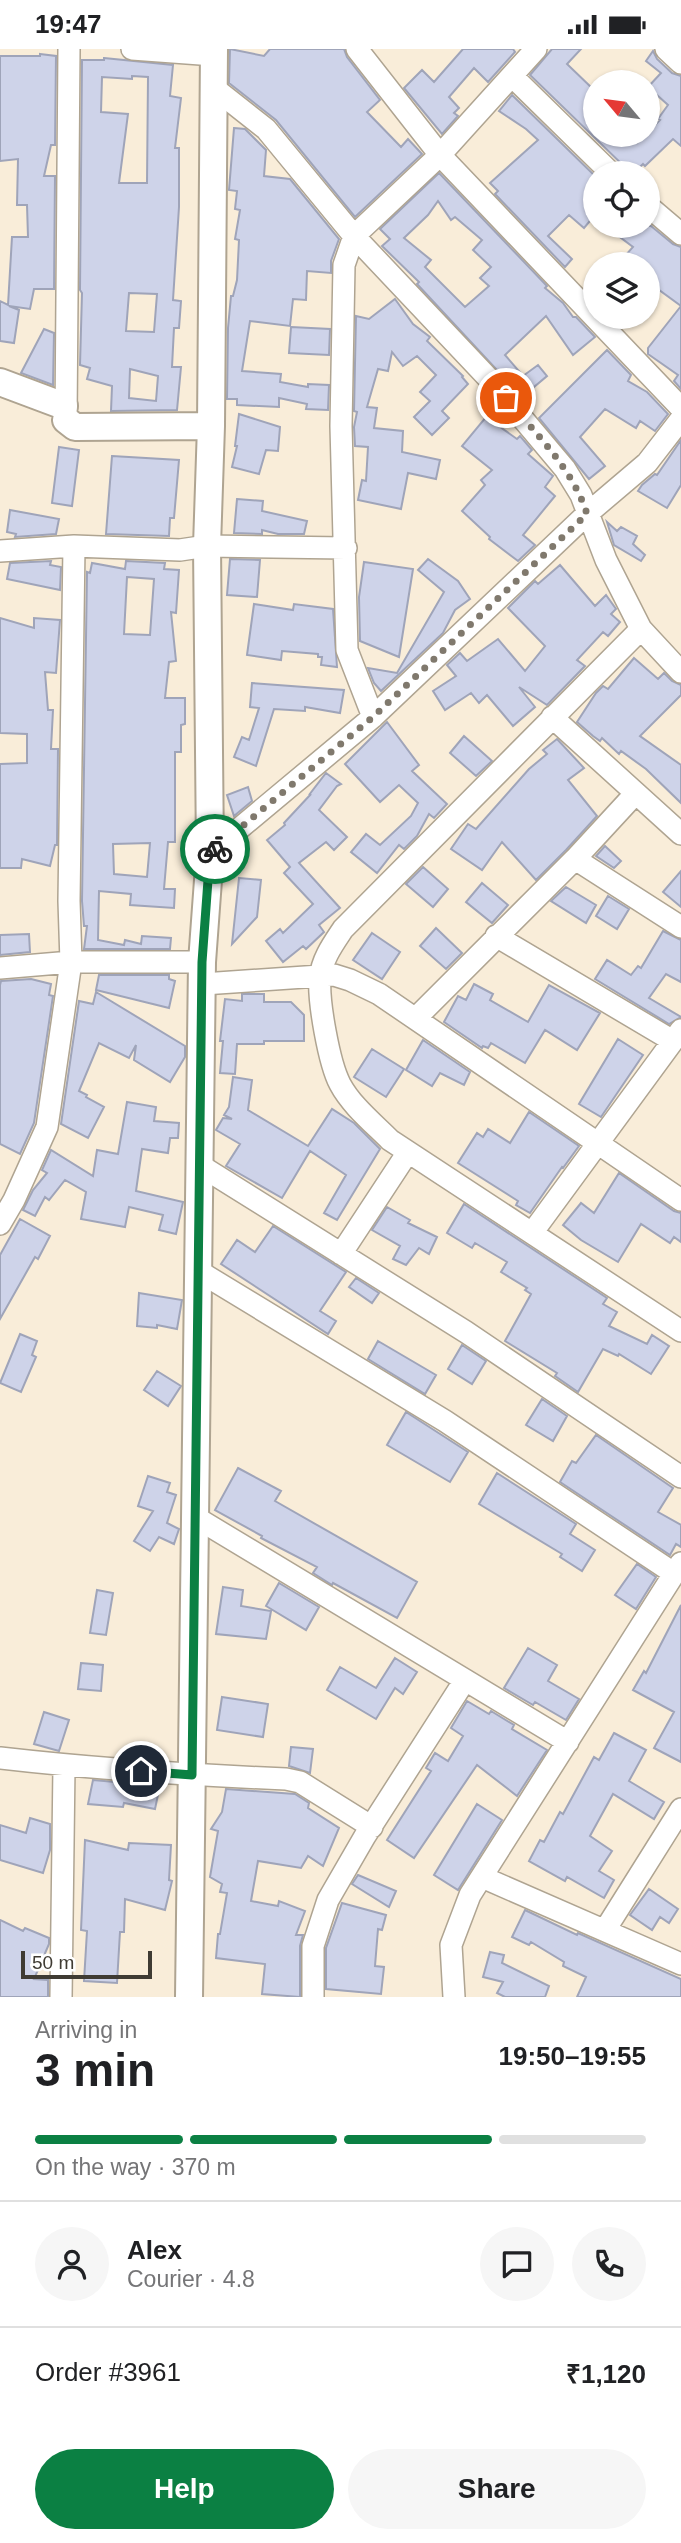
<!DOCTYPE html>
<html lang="en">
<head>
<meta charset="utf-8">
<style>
	:root { --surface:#fff; --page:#f6f6f6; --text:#202124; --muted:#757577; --line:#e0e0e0; --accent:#0b8043 }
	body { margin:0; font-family:Helvetica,sans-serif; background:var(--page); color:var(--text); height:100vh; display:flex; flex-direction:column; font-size:26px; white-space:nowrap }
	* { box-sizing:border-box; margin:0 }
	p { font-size:23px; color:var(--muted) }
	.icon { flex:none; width:38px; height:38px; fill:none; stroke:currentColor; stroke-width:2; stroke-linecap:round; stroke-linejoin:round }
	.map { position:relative; height:1948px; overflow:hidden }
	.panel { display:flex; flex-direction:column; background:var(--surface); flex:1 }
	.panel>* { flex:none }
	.needle { width:46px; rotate:299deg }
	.fabs { position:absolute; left:583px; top:21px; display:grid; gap:14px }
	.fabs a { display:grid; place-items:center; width:77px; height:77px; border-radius:50%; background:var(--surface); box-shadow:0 2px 5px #0004; font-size:35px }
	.scale { position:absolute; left:21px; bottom:18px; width:131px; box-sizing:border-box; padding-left:7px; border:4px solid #3f3b33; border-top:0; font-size:19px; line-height:24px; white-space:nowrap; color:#3f3b33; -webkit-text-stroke:5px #fff; paint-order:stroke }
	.pin { position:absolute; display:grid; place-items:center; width:60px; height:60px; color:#fff; margin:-30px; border:4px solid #fff; border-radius:50%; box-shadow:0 2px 7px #0007 }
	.courier { position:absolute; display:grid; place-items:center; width:70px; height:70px; margin:-35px; border:5px solid #0b8043; border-radius:50%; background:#fff; color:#222; box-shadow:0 2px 9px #0007 }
	.overview em { font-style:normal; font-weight:700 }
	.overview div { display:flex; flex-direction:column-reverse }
	.overview { display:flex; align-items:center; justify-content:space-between; height:119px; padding:0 35px }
	h1 { font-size:46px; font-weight:700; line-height:52px }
	.bar { display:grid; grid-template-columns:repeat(4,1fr); gap:10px 7px; align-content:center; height:84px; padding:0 35px }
	.bar i { height:9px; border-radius:5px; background:var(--line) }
	.bar .on { background:var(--accent) }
	.bar p { grid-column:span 4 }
	.line { display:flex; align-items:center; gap:18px; padding:0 35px; border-top:2px solid var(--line) }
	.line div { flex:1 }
	.round { display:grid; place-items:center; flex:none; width:74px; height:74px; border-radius:37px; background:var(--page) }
	.primary-button { display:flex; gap:14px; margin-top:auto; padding:14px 35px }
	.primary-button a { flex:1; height:80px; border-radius:42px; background:var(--accent); color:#fff; font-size:28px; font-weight:700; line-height:80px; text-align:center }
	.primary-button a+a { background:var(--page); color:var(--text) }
	.status { display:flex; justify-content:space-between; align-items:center; height:49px; padding:0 35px; background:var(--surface); direction:ltr }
	.status svg { height:19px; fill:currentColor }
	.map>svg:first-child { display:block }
	.building { fill:#ced3e9; stroke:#9fa4b9; stroke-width:2; fill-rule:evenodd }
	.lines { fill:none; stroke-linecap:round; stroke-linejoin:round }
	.minor-casing { stroke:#afa491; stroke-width:24 }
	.tertiary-casing { stroke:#afa491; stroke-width:30 }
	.minor { stroke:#fff; stroke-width:21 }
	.tertiary { stroke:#fff; stroke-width:26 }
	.done { stroke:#80796d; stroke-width:7; stroke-dasharray:0 12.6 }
	.route { stroke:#0b8043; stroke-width:9 }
</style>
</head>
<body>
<div class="status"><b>19:47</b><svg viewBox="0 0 49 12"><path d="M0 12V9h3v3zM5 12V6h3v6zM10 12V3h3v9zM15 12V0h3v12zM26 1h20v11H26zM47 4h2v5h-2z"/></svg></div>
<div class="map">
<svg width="681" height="1948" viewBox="0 0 681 1948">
	<rect width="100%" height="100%" fill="#f9edd9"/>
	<path class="building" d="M230,0L264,7L270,0H344L347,8L380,51L367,63L401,98L408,90L422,105L355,168L276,71L229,34Z
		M463,0H513L515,3L488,33L474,19L449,48L459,59L454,64L458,67L442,85L404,39L422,21L434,33Z
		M552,0H581L567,15L595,42V86H621L629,92L632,89L637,94L660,71L658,70L668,56L648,38L661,24L646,12L653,2L657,10L672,24L681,27V97L673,90L645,117L643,115L634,124H631L530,26Z
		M40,5L56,7L55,96H51L44,127H55L54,240H34L30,260L9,257L19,261L14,294L0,292V252L8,256L12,188H28L27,156H17L18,110L0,112V7H40Z
		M104,9L173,16L170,47L181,49L175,99H179V158L173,251L181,252L179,279H174L172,318H181L177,361L111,362L112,337L87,330L90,319L80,316L82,244L80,241L82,11H104ZM132,27L148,28L147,134H119L128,65L101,63L102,28L132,30ZM129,244L157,245L154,283L126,282ZM130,320L158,327L156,352L129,349Z
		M512,46L595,127V166L584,179L569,166L548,187L572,210L565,218L495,145L498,142L490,134L538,91L526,80L499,62Z
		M234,79L245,80L266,101L264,127L290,130L339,190L331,212V224L307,222L306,251L293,250L290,277L250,272L242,322L281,325L280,333L308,338V335L329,336L328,361L306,360L307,355L279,349V358L237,356V350H227L228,279L231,247H233L237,231L239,191L235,190L240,161L235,160L237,142L229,141Z
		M439,124L547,237L545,239L563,254L573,268H576L595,288L573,306L546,267L505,306L523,327L538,316L547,327L522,348L417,235L419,233L382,197L390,190L380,180ZM438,152L451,171L455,168L482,191L473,201L491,218L480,229L489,237L465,258L425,218L431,211L404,189L428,166Z
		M605,177H651L673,195L681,198V340L674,332L678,326L648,305V299L681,257L659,241L648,256V215H634L625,207L633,198Z
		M395,250L413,275L430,288L427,292L463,327L462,328L468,335L442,362L449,369L432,386L414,368L430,352L420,343L436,326L417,307L403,317L392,303L388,322L378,320L367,358L377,359L374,379L403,382L402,403L440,411L436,430L408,424L401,460L358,451L362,431L366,432L368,398L355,397L354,378L357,363L354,362L356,267L369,270Z
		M291,278L330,280L329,306L289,304Z
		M44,280L54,284L53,336L21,324Z
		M607,301L631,326L628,332L647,343L668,365L655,382L640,372L636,379L605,360L580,388L605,417L589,430L539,369Z
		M239,365L280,378L278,402L266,401L259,425L232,418L237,397H235Z
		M486,368L517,390L520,387L532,401L528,405L553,427L545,438L555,447L523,486L535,496L518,512L489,490L490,488L462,462L485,436L481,431L492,421L462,397Z
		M681,391V436L667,459L638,442L642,436L655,425L657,426Z
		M59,398L79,401L72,457L52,454Z
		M112,407L179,411L174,469H170L169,487L106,485Z
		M237,450L263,452L262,462L307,472L304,485H278L262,481V485L234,484Z
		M10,461L59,470L56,485L15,488L16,485L7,483Z
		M607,473L617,482L621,478L637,487L633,495L645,506L641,512L614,496Z
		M230,510L260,511L257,548L227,546Z
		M428,510L458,532L470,550L455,561L443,584L381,642L374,634L368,619L397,624L444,543L418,521Z
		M51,512L50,516L61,518L60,541L7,530L10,514Z
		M126,512L165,514L164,520L179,521L176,564L171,563L176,612L169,613L165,649H185V675L181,676V703H175V793H168L164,840H175L174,859L130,856L131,845L99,842L98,891L124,896L125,891L141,895L142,887L171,889L170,900H84L87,877H84L82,852L87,523L90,524L92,514L125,520ZM127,528L154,530L150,586L124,585ZM150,794L147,828L114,825L113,795Z
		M364,513L413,520L399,608L360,592L359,548Z
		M560,516L595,557L606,546L616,560L611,565L620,573L608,587L603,583L577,611L585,617L547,656L519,638L535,658L513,677L487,646L479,654L471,644L445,661L433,642L456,627L447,616L460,604L467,612L498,590L525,622L545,597L508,559L535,532L538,535Z
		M254,555L293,561L294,555L333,560L337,618L321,616L322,608H318V605L282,602L281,611L247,606Z
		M0,569L34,579V569L60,571L56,624L45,623L48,661H53L51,700H58L57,796H55L50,817L22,810L21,819H0V715L27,714V685L0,684Z
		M634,609L658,630L664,624L672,632L681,636V646L640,687L681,716V754L646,720L621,702L619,705L602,689L600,692L593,687L577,673L596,644L603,637L608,640Z
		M252,634L344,641L340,664L305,658V662L274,660L256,717L234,708L242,688L249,691L259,659L250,658Z
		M387,673L419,716L412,722L447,755L434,769L429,765L417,787L404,800L399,796L377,824L351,803L366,785L380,796L411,767L418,754L399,736L380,753L345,715Z
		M464,687L492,712L476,727L450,704Z
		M557,690L584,719L568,731L597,767L566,801L536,831L502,793L482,821L451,800L468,775L476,780L529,720L547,705L543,701Z
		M326,724L341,735L337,737L319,761L347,788L334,801L326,793L299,814L340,859L319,876L324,883L306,900L303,897L283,913L266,892L280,880L283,884L313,855L284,824L290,818L267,791L285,776L284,774L311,745L309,746Z
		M248,738L252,752L234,767L227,746Z
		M605,797L621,812L614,819L596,807Z
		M423,818L448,840L433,858L406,835Z
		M681,822V858L663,843Z
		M239,829L261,831L257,868L232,895Z
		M482,834L508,856L492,874L466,853Z
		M566,838L596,856L586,874L551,852Z
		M608,847L629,860L617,880L596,867Z
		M436,879L462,904L446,920L420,897Z
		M663,882L681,891V933L666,925L649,949L681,968L669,975L595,930L607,911L631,926L638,917L641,919Z
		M372,884L400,903L382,930L353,911Z
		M29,885L30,903L0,906V886Z
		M99,926H169V930L175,932L169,959L96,941Z
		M31,930L51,935L49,946L53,947L34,1074L20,1105L0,1095V936L1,932Z
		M474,935L493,945L490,951L528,973L549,936L600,964L577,1001L545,981L525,1014L491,994L488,999L483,997L482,999L444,973L458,947L466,951Z
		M96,943L185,997V1008L170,1033L134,1011L136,996L129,1009L99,994L79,1042L87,1046L86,1048L104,1058L88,1089L61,1075L79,952L93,955Z
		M242,945H264V953H291L304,966V992H264V995H237L235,1025L220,1024L223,992H220L225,950L242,952Z
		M618,990L643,1006L601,1068L579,1055Z
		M423,991L470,1023L464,1036L440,1024L432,1037L406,1021Z
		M372,1000L404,1020L386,1048L354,1028Z
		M233,1028L252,1031L248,1061L308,1097L332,1060L354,1074L380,1100L337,1171L324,1164L346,1126L310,1102L282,1149L226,1117L240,1095L216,1081L223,1069L232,1070L224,1066L229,1058Z
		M127,1053L156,1058L154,1072L179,1074L178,1089H170L168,1104L142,1100L136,1142L183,1153L176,1185L159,1181L163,1166L129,1158L125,1178L81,1170L86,1143L65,1131L49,1151L45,1148L35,1167L23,1161L33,1141L47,1124L42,1121L51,1101L93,1127L97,1101L118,1105Z
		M529,1063L579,1097L563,1119L562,1118L530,1164L516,1156L518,1152L458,1114L477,1084L483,1088L488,1080L510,1094Z
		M619,1124L674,1162L681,1164V1193L674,1188L670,1194L641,1175L618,1213L581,1191L563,1176L581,1154L594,1164Z
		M464,1155L607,1249L603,1255L617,1263L609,1277L647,1295L652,1286L669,1297L651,1325L619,1305L618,1307L603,1300L578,1343L555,1327L557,1324L505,1292L531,1245L525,1241L527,1239L501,1223L507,1213L475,1194L472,1199L447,1184Z
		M387,1158L410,1171L408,1174L437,1188L429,1205L419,1199L406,1216L393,1210L400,1197L372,1181Z
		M20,1170L50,1187L38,1210L35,1208L0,1270V1206Z
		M273,1177L346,1223L320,1262L336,1272L328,1285L221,1215L237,1191L255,1203Z
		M356,1229L379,1244L372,1254L349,1238Z
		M139,1244L182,1251L177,1280L157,1276V1279L137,1277Z
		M20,1285L37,1292L32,1306L36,1308L21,1343L0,1334Z
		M378,1292L436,1326L425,1345L368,1310Z
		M462,1296L486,1312L472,1335L448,1320Z
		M157,1322L181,1337L168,1357L144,1341Z
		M542,1350L567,1367L553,1392L526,1376Z
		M406,1363L468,1403L450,1433L387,1396Z
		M596,1386L673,1439L658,1463L681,1476V1498L676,1495L670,1506L560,1433L572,1412L576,1414Z
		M238,1419L281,1442L275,1452L417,1533L397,1569L333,1534L332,1536L313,1524L317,1518L261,1489L262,1487L215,1461Z
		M497,1424L576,1475L570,1485L595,1501L582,1522L560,1508L562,1505L479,1455Z
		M148,1427L170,1434L167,1443L176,1446L167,1474L179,1480L174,1495L159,1488L150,1502L134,1492L153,1462L138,1457Z
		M637,1515L656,1528L636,1560L615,1546Z
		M279,1534L319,1558L306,1581L266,1557Z
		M223,1538L243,1541L241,1557L271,1562L266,1590L216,1585Z
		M97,1541L113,1544L106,1586L90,1584Z
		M681,1556V1713L654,1699L674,1663L633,1641L644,1622L646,1624Z
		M528,1599L557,1616L548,1632L579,1650L566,1671L535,1653L533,1656L504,1639Z
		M395,1609L417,1623L403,1645L395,1639L376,1670L327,1641L340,1618L376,1639Z
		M81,1614L103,1616L101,1642L78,1640Z
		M222,1648L268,1655L263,1688L217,1681Z
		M467,1652L489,1665L491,1662L514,1676L512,1680L547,1701L517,1747L477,1716L414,1809L387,1791L431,1722L426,1719L435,1704L448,1712L463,1687L451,1679Z
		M44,1663L69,1671L59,1702L34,1695Z
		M614,1684L646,1701L629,1732L664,1753L654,1770L613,1745L590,1787L612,1802L599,1822L614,1831L604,1849L567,1828L565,1832L529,1812L540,1791L544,1793L560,1763L563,1765L594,1708L599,1711Z
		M291,1698L313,1700L310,1724L289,1717Z
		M93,1731L126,1734L159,1741L155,1760L124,1754L123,1758L88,1755Z
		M226,1740L295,1745L309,1754L308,1759L339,1779L323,1817L308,1807L301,1819L258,1812L251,1852L278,1857L279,1852L305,1862L296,1886H303L300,1897V1948L262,1945L265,1915L216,1909L218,1885H220L227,1844L220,1843L222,1835L210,1828L218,1782L211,1780L222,1763Z
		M477,1755L502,1771L458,1841L434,1826Z
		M30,1769L50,1775V1801L43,1824L0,1811V1776L26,1784Z
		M85,1791L128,1801L129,1794L171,1796L169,1831L172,1832L165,1861L125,1850L124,1883H120L117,1934L84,1932L87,1882L81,1881Z
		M358,1826L396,1842L389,1858L352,1835Z
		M649,1840L678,1860L669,1874L660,1868L652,1881L630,1866Z
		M342,1854L386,1866L382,1881L378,1880L375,1917L384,1918L381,1945L326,1940V1899Z
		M525,1861L577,1886L578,1884L681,1930V1948H577L586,1928L563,1917L564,1913L531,1893L529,1896L512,1888Z
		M0,1871L23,1882L25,1879L49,1889V1895L34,1930L48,1931V1948H0Z
		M490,1903L504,1906L502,1914L549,1937L545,1948H505L497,1944L503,1933L483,1928Z"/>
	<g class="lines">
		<g class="minor-casing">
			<path id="minor" d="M132,0L214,6
				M357,0L440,106L681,359
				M666,0L681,14
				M512,27L611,124
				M214,39L266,80L354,187L491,332L565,420L581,446L606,511L641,580L681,623
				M648,157L681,185
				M66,371L69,0
				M74,497L180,501L207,497L346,499
				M0,502L74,497L69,852L71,913L47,1078L14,1151L0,1175
				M641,580L343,880C333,895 322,910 320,929C318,952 329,1014 340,1035C351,1056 373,1074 390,1091L681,1282
				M373,668L347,601L341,377L344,216L354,187L440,106L536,0
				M552,668L681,785
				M210,804L373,668L587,465L647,414L681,370
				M575,810L681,878
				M496,887L673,992
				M0,919L71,913H202
				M203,935L334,926L350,931L379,945L681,1151
				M416,969L575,810L635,745
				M201,1117L466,1283L681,1428
				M532,1184L681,981
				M341,1205L408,1103
				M200,1223L445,1372L675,1525
				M195,1468L568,1693
				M0,1709C95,1720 190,1726 286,1730L300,1733L372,1778
				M482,1828L681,1915
				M605,1881L681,1760
				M61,1948L64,1717
				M313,1948V1897L328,1851L365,1787L465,1631
				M454,1948L451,1896L470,1846L681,1514"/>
		</g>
		<g class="tertiary-casing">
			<path id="tertiary" d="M0,333L64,357
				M66,371L75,378L211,377
				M189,1948L202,913L210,804L207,497L211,377L214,0"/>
		</g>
		<use href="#minor" class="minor"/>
		<use href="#tertiary" class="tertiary"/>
	</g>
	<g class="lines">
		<path class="done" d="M215,800L373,668L587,465C573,420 536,385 506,349"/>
		<path class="route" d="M141,1722L192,1726L202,913L210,804L215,800"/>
	</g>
</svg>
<div class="fabs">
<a><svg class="needle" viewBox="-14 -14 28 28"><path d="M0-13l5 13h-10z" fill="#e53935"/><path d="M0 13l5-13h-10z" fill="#757577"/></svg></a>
<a><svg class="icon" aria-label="locate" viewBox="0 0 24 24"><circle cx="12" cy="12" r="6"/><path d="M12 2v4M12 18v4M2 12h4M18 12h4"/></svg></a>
<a><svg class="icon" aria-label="layers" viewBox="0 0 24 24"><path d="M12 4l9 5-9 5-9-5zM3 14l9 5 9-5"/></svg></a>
</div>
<div class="scale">50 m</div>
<div class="pin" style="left:506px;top:349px;background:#ea580c"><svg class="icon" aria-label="bag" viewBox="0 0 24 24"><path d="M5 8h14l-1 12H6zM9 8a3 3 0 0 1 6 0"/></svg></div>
<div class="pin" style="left:141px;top:1722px;background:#1f2937"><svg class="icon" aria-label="home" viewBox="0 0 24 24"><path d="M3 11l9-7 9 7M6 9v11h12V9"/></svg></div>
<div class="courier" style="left:215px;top:800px"><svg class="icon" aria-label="bike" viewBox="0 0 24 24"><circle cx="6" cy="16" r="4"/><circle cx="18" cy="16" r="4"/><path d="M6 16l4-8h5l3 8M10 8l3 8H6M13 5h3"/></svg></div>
</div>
<section class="panel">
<div class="overview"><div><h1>3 min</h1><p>Arriving in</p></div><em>19:50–19:55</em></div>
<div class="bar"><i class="on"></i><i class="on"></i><i class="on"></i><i></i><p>On the way · 370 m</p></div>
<div class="line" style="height:126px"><a class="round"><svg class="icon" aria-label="person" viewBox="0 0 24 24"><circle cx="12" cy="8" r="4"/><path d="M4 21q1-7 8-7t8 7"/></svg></a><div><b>Alex</b><p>Courier · 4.8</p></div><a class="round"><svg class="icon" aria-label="chat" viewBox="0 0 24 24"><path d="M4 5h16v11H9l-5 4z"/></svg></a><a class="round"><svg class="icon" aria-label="phone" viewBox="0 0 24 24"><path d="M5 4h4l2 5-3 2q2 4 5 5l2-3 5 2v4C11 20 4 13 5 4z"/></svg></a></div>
<div class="line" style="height:91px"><div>Order #3961</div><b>₹1,120</b></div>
<div class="primary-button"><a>Help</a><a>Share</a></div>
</section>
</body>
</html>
